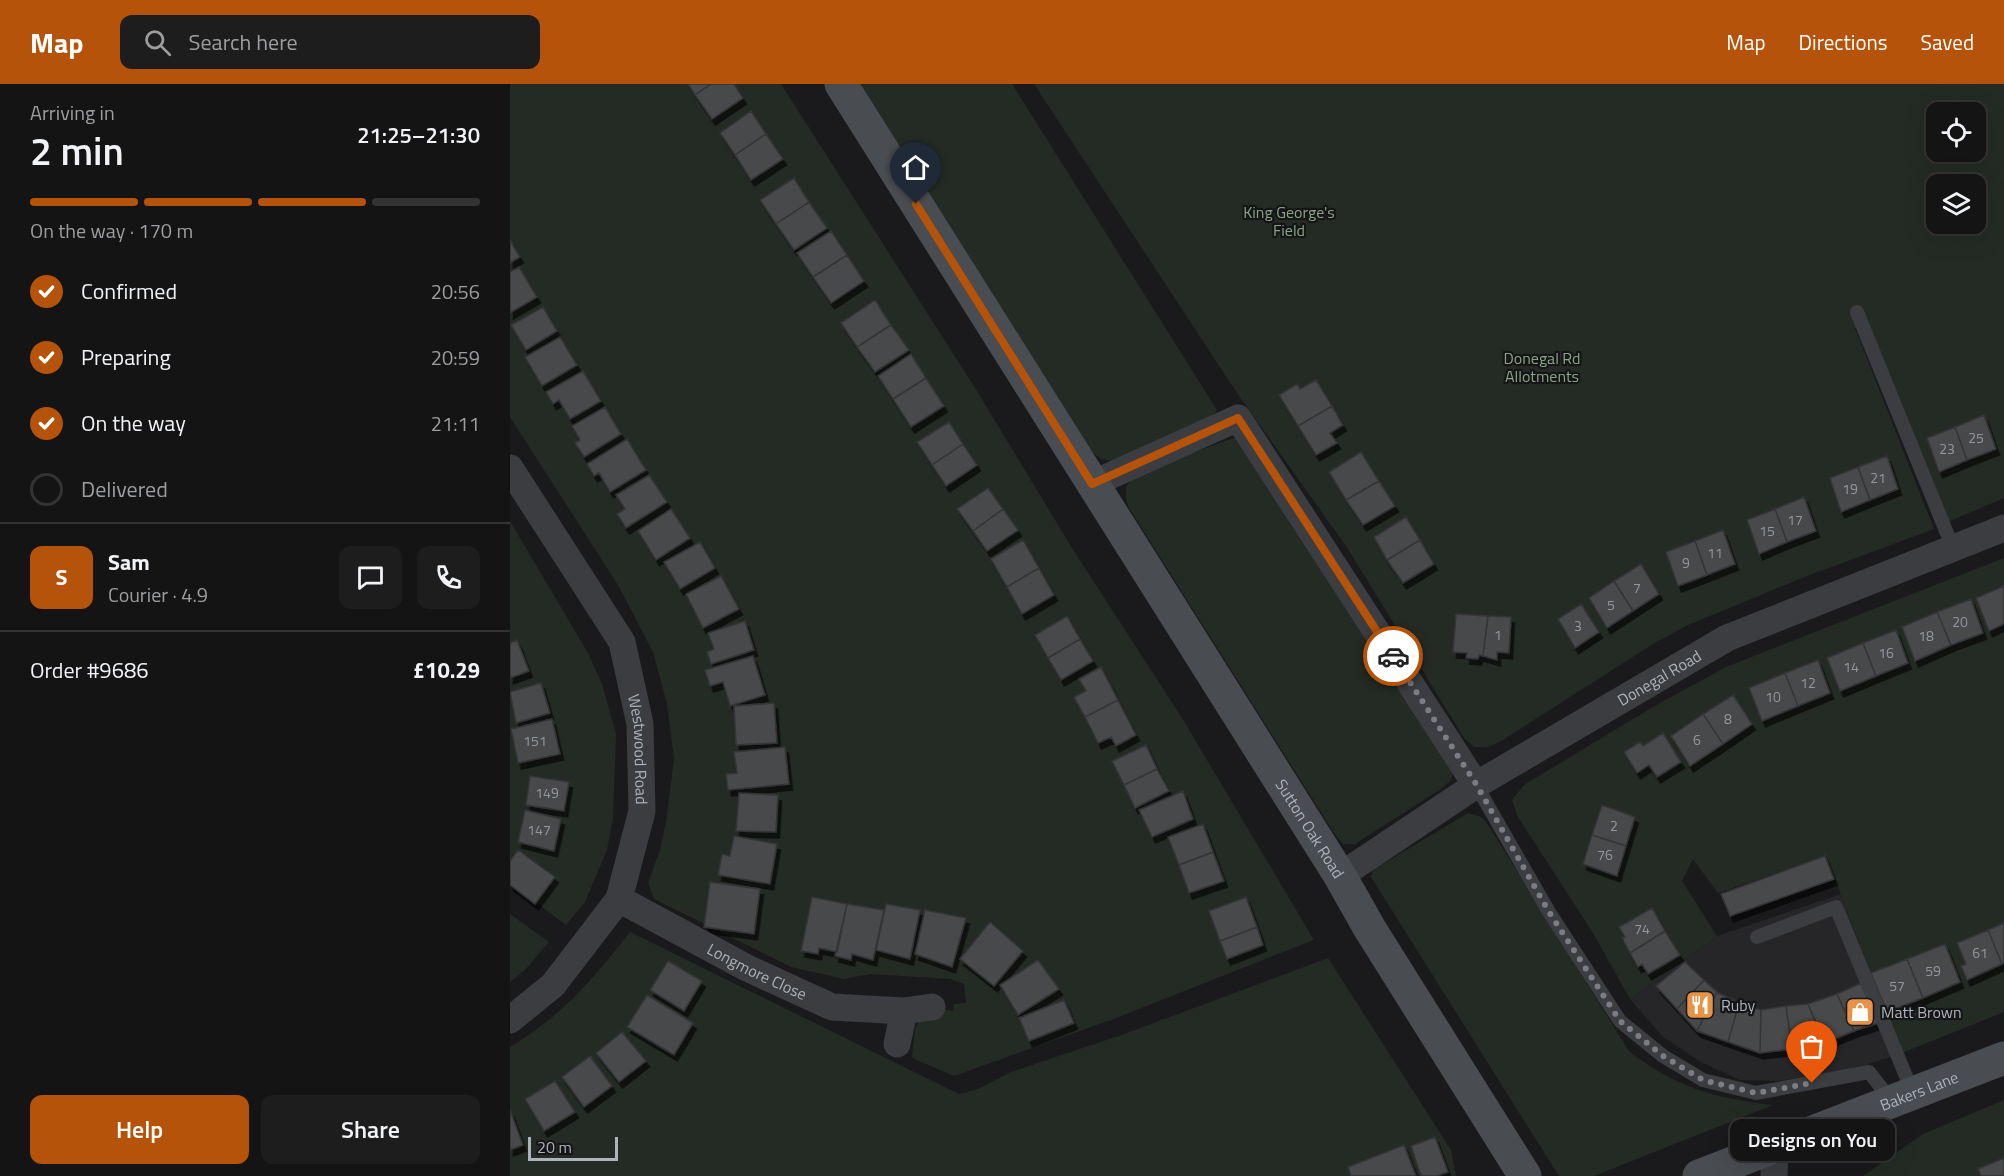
<!DOCTYPE html>
<html lang="en">
<head>
<meta charset="utf-8">
<style>
	:root { --surface:#141415; --page:#1d1d1e; --text:#f1f3f6; --muted:#9d9ea0; --line:#333334; --accent:#b45309 }
	body { margin:0; font-family:"Titillium Web",sans-serif; background:var(--page); color:var(--text); height:100vh; display:flex; flex-direction:column; font-size:22px; white-space:nowrap }
	* { box-sizing:border-box; margin:0 }
	p { font-size:20px; color:var(--muted) }
	.icon { flex:none; width:33px; height:33px; fill:none; stroke:currentColor; stroke-width:2; stroke-linecap:round; stroke-linejoin:round }
	.map { position:relative; flex:1; overflow:hidden }
	.side { display:flex; flex-direction:column; background:var(--surface); width:510px }
	.side>* { flex:none }
	.tools { position:absolute; left:1416px; top:18px; display:grid; gap:12px }
	.tools a { display:grid; place-items:center; width:60px; height:60px; border-radius:12px; background:var(--surface); box-shadow:0 6px 24px #0002,0 0 0 2px var(--line); font-size:30px }
	.scale { position:absolute; left:18px; bottom:15px; width:90px; box-sizing:border-box; padding-left:6px; border:3px solid #adb3ba; border-top:0; font-size:16px; line-height:21px; white-space:nowrap; color:#adb3ba; -webkit-text-stroke:4px #151517; paint-order:stroke }
	.pin { position:absolute; display:grid; place-items:center; width:51px; height:51px; color:#fff; margin:-62px -26px; border-radius:50% 50% 50% 0; rotate:-45deg; box-shadow:0 0 6px #0007 }
	.pin .icon { rotate:45deg }
	.courier { position:absolute; display:grid; place-items:center; width:60px; height:60px; margin:-30px; border:4px solid #b45309; border-radius:50%; background:#fff; color:#222; box-shadow:0 2px 8px #0007 }
	.bubble { position:absolute; height:42px; border-radius:12px; background:var(--surface); box-shadow:0 6px 24px #0002,0 0 0 2px var(--line); font-size:20px; font-weight:600; line-height:42px; text-align:center }
	.overview em { font-style:normal; font-weight:600 }
	.overview div { display:flex; flex-direction:column-reverse }
	.overview { display:flex; align-items:center; justify-content:space-between; height:102px; padding:0 30px }
	h1 { font-size:39px; font-weight:600; line-height:45px }
	.bar { display:grid; grid-template-columns:repeat(4,1fr); gap:9px 6px; align-content:center; height:72px; padding:0 30px }
	.bar i { height:8px; border-radius:4px; background:var(--line) }
	.bar .selected { background:var(--accent) }
	.bar p { grid-column:span 4 }
	.line { display:flex; align-items:center; gap:15px; padding:0 30px; border-top:2px solid var(--line) }
	.line div { flex:1 }
	.round { display:grid; place-items:center; flex:none; width:63px; height:63px; border-radius:12px; background:var(--page) }
	ol { padding:0 30px; list-style:none }
	li { display:flex; align-items:center; gap:18px; height:66px }
	li p { margin-inline-start:auto }
	li .icon { padding:6px; border-radius:50%; background:var(--accent); color:#fff; stroke-width:4 }
	li:last-child { color:var(--muted) }
	li i { width:33px; height:33px; border:3px solid var(--line); border-radius:50% }
	.primary-button { display:flex; gap:12px; margin-top:auto; padding:12px 30px }
	.primary-button a { flex:1; height:69px; border-radius:12px; background:var(--accent); color:#fff; font-size:24px; font-weight:600; line-height:69px; text-align:center }
	.primary-button a+a { background:var(--page); color:var(--text) }
	header { display:flex; align-items:center; gap:36px; box-sizing:border-box; height:84px; padding:0 30px; background:var(--accent); color:#fff }
	header strong { font-size:28px }
	nav { display:flex; gap:33px; margin-inline-start:auto; font-size:21px }
	.search { width:420px; height:54px; background:var(--page); display:flex; align-items:center; gap:15px; box-sizing:border-box; padding:0 21px; border-radius:12px; color:var(--muted); font-size:22px }
	main { display:flex; flex:1; min-height:0 }
	.map>svg:first-child { display:block }
	.built { fill:#262629 }
	.green { fill:#242b24; fill-rule:evenodd }
	.building { fill:#47484b; stroke:#343437; stroke-width:1.5; filter:url(#shadow) }
	.lines { fill:none; stroke-linecap:round; stroke-linejoin:round }
	.lane { stroke:#3b3d40; stroke-width:14 }
	.street { stroke:#3b3d40; stroke-width:27 }
	.secondary { stroke:#494c50; stroke-width:33 }
	.done { stroke:#7a7d83; stroke-width:6; stroke-dasharray:0 10.8 }
	.route { stroke:#b45309; stroke-width:8 }
	.labels { text-anchor:middle; stroke-width:4.5; stroke-linejoin:round; paint-order:stroke }
	.number-label { font-size:14px; fill:#94989e }
	.park-label { font-size:16px; fill:#89a486; stroke:#151517 }
	.street-label { font-size:16px; fill:#adb3ba; stroke:#151517 }
	.poi-label { font-size:16px; fill:#adb3ba; stroke:#151517; text-anchor:start }
</style>
</head>
<body>
<header>
<strong>Map</strong>
<div class="search"><svg class="icon" aria-label="search" viewBox="0 0 24 24"><circle cx="10" cy="10" r="6"/><path d="M15 15l6 6"/></svg>Search here</div>
<nav><a>Map</a><a>Directions</a><a>Saved</a></nav>
</header>
<main>
<section class="side">
<div class="overview"><div><h1>2 min</h1><p>Arriving in</p></div><em>21:25–21:30</em></div>
<div class="bar"><i class="selected"></i><i class="selected"></i><i class="selected"></i><i></i><p>On the way · 170 m</p></div>
<ol>
<li><svg class="icon" aria-label="check" viewBox="0 0 24 24"><path d="M5 12l5 5 9-10"/></svg>Confirmed<p>20:56</p></li>
<li><svg class="icon" aria-label="check" viewBox="0 0 24 24"><path d="M5 12l5 5 9-10"/></svg>Preparing<p>20:59</p></li>
<li><svg class="icon" aria-label="check" viewBox="0 0 24 24"><path d="M5 12l5 5 9-10"/></svg>On the way<p>21:11</p></li>
<li><i></i>Delivered</li>
</ol>
<div class="line" style="height:108px"><b class="round" style="background:var(--accent);color:#fff">S</b><div><b>Sam</b><p>Courier · 4.9</p></div><a class="round"><svg class="icon" aria-label="chat" viewBox="0 0 24 24"><path d="M4 5h16v11H9l-5 4z"/></svg></a><a class="round"><svg class="icon" aria-label="phone" viewBox="0 0 24 24"><path d="M5 4h4l2 5-3 2q2 4 5 5l2-3 5 2v4C11 20 4 13 5 4z"/></svg></a></div>
<div class="line" style="height:78px"><div>Order #9686</div><b>£10.29</b></div>
<div class="primary-button"><a>Help</a><a>Share</a></div>
</section>
<div class="map">
<svg width="1494" height="1092" viewBox="0 0 1494 1092">
	<defs>
		<filter id="shadow"><feDropShadow dx="3.5" dy="6" stdDeviation="0" flood-color="#0009"/></filter>
	</defs>
	<rect width="100%" height="100%" fill="#1a1a1c"/>
	<path class="built" d="M1331,810L1392,969L1341,986L1268,997L1230,996L1191,978L1153,953L1120,915L1207,852Z"/>
	<path class="green" d="M0,0H271L467,307L562,464L672,634L804,856L606,934L444,992L402,974L405,943L422,923L443,927L444,920L456,919L454,900L441,895L360,890L334,895L281,883L144,815L138,799L150,766L156,738L164,675L157,620L143,568L108,501L0,333Z
		M348,0H502L707,326L695,342L609,378L591,375L581,367Z
		M524,0H1494V414L1438,438L1354,242L1345,244L1424,445L1292,494L1178,541L1143,560L993,656L978,663H964L954,654L838,465L727,309ZM1426,28H1466V68H1426ZM1426,100H1466V140H1426Z
		M732,353L944,687L940,697L931,705L845,760H833L824,749L619,424C613,408 615,401 626,390L723,354Z
		M0,437L78,569L92,600L106,650L103,734L97,766L75,818L56,841L0,799Z
		M1494,474V928L1392,969L1316,772L1208,809L1183,775L1172,797L1207,852L1120,915L1083,849L1008,733L1002,716L1014,701L1141,624L1216,583Z
		M958,729L972,733L980,744L1119,967C1165,1003 1206,1015 1263,1021L1084,1092H1050L1047,1089L861,793L863,786Z
		M0,830L39,858L15,886L0,898Z
		M120,848L449,1010L468,1005L501,988L617,949L818,874L941,1066L946,1092H0V963C50,934 85,893 120,848Z
		M1494,1016V1092H1353L1413,1050Z"/>
	<path class="building" d="M178,0H201L185,11Z
		M201,0H224L233,14L202,35L185,11Z
		M241,27L256,50L225,71L210,49Z
		M256,50L273,75L241,96L225,71Z
		M284,94L299,118L266,140L250,116Z
		M299,118L317,144L284,166L266,140Z
		M321,147L337,171L303,193L287,169Z
		M0,156L10,173L0,179Z
		M337,171L354,197L321,219L303,193Z
		M9,183L27,213L0,229V188Z
		M365,216L381,241L347,263L331,239Z
		M33,223L47,247L16,266L1,241Z
		M381,241L399,266L365,288L347,263Z
		M50,253L67,281L32,302L15,273Z
		M401,270L416,294L383,315L368,292Z
		M73,287L91,317L60,335L49,316L43,320L36,308Z
		M416,294L434,322L401,343L383,315Z
		M806,296L822,322L788,342L769,311L787,300L790,305Z
		M822,322L833,341L820,349L827,359L806,371L788,342Z
		M95,323L111,350L74,373L65,359L70,356L62,342Z
		M1474,331L1486,365L1457,376L1445,343Z
		M439,338L453,360L422,381L407,358Z
		M1445,343L1457,376L1429,388L1417,354Z
		M117,355L136,386L100,408L89,389L84,392L77,380Z
		M453,360L467,381L436,402L422,381Z
		M851,368L869,397L836,416L819,388Z
		M1377,372L1388,405L1360,416L1348,383Z
		M1348,383L1360,416L1331,428L1320,394Z
		M139,391L157,418L116,444L107,430L115,425L106,411Z
		M869,397L885,422L853,441L836,416Z
		M478,404L493,425L463,447L447,425Z
		M1294,413L1306,447L1277,458L1265,425Z
		M161,425L180,454L146,476L128,447Z
		M493,425L508,446L477,467L463,447Z
		M1265,425L1277,458L1249,470L1237,436Z
		M896,433L910,456L877,476L864,453Z
		M1213,446L1225,480L1197,491L1185,457Z
		M513,456L529,484L497,503L481,475Z
		M910,456L924,480L893,499L877,476Z
		M1185,457L1197,491L1168,502L1156,468Z
		M190,458L205,484L170,505L154,478Z
		M1131,480L1149,510L1123,527L1104,497Z
		M529,484L544,511L512,530L497,503Z
		M211,492L229,525L193,544L176,510Z
		M1104,497L1123,527L1097,544L1079,514Z
		M1494,502V540L1479,547L1466,514Z
		M1461,515L1473,549L1441,561L1427,528Z
		M1071,520L1089,548L1065,564L1048,535Z
		M1427,528L1441,561L1405,577L1392,543Z
		M946,530L978,532L973,572L969,571L968,575L956,574L957,569L943,568Z
		M557,532L570,555L538,574L525,551Z
		M978,532L1001,533L999,569L987,568V576L973,572Z
		M235,537L244,566L201,580L197,568L204,565L198,549Z
		M1386,546L1398,579L1366,592L1353,559Z
		M570,555L583,577L551,596L538,574Z
		M7,556L19,587L0,594V559Z
		M1353,559L1366,592L1330,607L1317,574Z
		M243,572L255,611L220,622L213,598L200,602L195,586Z
		M1308,576L1320,609L1288,622L1275,589Z
		M591,583L608,616L575,633L564,613L576,607L569,595Z
		M1275,589L1288,622L1252,637L1239,604Z
		M31,599L40,629L6,639L0,608Z
		M1223,611L1242,640L1213,660L1193,630Z
		M608,616L626,651L606,662L601,653L588,659L575,633Z
		M264,619L267,659L226,661L224,622Z
		M1193,630L1213,660L1180,682L1161,652Z
		M42,635L50,670L8,679L1,645Z
		M1153,649L1171,678L1147,693L1139,681L1127,689L1114,668L1130,658L1133,662Z
		M636,661L647,685L614,701L602,677Z
		M275,663L279,700L218,706L216,690L227,689L224,668Z
		M647,685L659,707L625,724L614,701Z
		M20,692L59,698L54,727L16,721Z
		M673,707L683,735L642,753L629,726Z
		M229,709L268,711L266,748L226,747Z
		M1092,721L1125,733L1116,762L1082,751Z
		M15,726L51,735L44,767L8,758Z
		M693,740L703,768L669,781L658,753Z
		M1082,751L1116,762L1107,792L1073,780Z
		M224,752L267,760L260,800L208,791L212,770L220,772Z
		M8,766L45,793L25,820L0,801V777Z
		M703,768L714,797L679,809L669,781Z
		M1315,772L1324,795L1220,832L1211,810Z
		M200,798L250,805L244,850L194,843Z
		M302,813L337,820L327,868L309,864L308,870L291,867Z
		M736,813L747,843L710,857L699,827Z
		M337,820L374,826L363,876L342,870L341,876L325,872Z
		M376,820L410,826L400,875L366,866Z
		M1142,824L1155,847L1120,869L1112,854L1115,853L1109,843Z
		M415,826L456,834L442,883L405,870Z
		M480,838L513,867L484,902L450,875Z
		M1494,839V879L1492,880L1478,846Z
		M747,843L753,861L717,875L710,857Z
		M1478,846L1492,880L1457,896L1451,882L1456,880L1447,859Z
		M1155,847L1170,871L1138,890L1132,880L1128,883L1120,869Z
		M1435,860L1450,898L1413,914L1397,875Z
		M1397,875L1413,914L1377,928L1361,889Z
		M528,876L549,905L508,931L490,901Z
		M158,877L192,897L174,927L140,906Z
		M1175,878L1194,896L1167,925L1146,902Z
		M1194,896L1207,908L1187,947L1167,925Z
		M1351,899L1368,939L1344,947L1327,910Z
		M1207,908L1229,919L1218,958L1187,947Z
		M1327,910L1344,947L1315,959L1298,920Z
		M137,911L183,939L164,971L117,943Z
		M554,916L564,939L519,957L509,934Z
		M1229,919L1251,926L1250,969L1218,958Z
		M1298,920L1315,959L1282,965L1276,922Z
		M1276,922L1282,965L1250,969L1251,926Z
		M112,948L136,977L109,998L86,969Z
		M80,972L102,1002L74,1023L52,993Z
		M45,997L65,1028L34,1047L15,1015Z
		M0,1026L13,1061L0,1066Z
		M925,1053L938,1088L927,1092H911L901,1062Z
		M894,1061L906,1092H841L838,1083Z
		M1494,1074V1092H1471L1468,1085Z"/>
	<g class="lines">
		<path class="lane" d="M1347,228L1443,464
			M966,701L1039,828L1110,937L1153,972L1193,996L1246,1009L1359,988L1381,1016
			M1247,853L1326,823L1403,1009"/>
		<g class="street">
			<path id="s1" d="M0,384L112,558L130,640L132,727L109,815L43,901L0,936"/>
			<path d="M582,400L728,334L966,701"/>
			<path id="s2" d="M830,792L966,701L1217,554L1494,444"/>
			<path id="s3" d="M109,815L237,884L322,923L394,927L387,960"/>
			<path d="M394,927L422,923"/>
			<path d="M1264,1092L1265,1063"/>
		</g>
		<g class="secondary">
			<path id="s4" d="M331,0L830,792L860,845L1015,1092"/>
			<path id="s5" d="M1189,1092L1494,974"/>
		</g>
	</g>
	<g class="lines">
		<path class="done" d="M883,572L966,700L1039,828L1110,937L1153,972L1193,996L1246,1009L1302,999"/>
		<path class="route" d="M406,120L582,400L728,334L883,572"/>
	</g>
	<defs>
		<g id="restaurant-square" transform="scale(1.5)"><rect x="-9" y="-9" width="18" height="18" rx="4" fill="#e69348" stroke="#151517"/><path d="M-5-6h1v4h1v-4h1v4h1v-4h1v5L-1.5 .5V6h-2V.5L-5-1ZM5-6V6H3V1.5H1.5Q1.5-4 5-6Z" fill="#fff"/></g>
		<g id="shop-square" transform="scale(1.5)"><rect x="-9" y="-9" width="18" height="18" rx="4" fill="#e69348" stroke="#151517"/><path d="M-5-2.5h2.3a2.7 3.5 0 0 1 5.4 0H5L5.5 6h-11ZM-1.5-2.5h3a1.5 2.3 0 0 0-3 0Z" fill="#fff"/></g>
	</defs>
	<g fill-rule="evenodd">
		<use href="#restaurant-square" x="1190" y="921"/>
		<use href="#shop-square" x="1350" y="928"/>
	</g>
	<g class="labels">
		<g class="number-label">
			<text x="1466" y="359">25</text>
			<text x="1437" y="370">23</text>
			<text x="1368" y="399">21</text>
			<text x="1340" y="410">19</text>
			<text x="1285" y="441">17</text>
			<text x="1257" y="452">15</text>
			<text x="1205" y="474">11</text>
			<text x="1176" y="484">9</text>
			<text x="1127" y="509">7</text>
			<text x="1101" y="526">5</text>
			<text x="1450" y="543">20</text>
			<text x="1068" y="547">3</text>
			<text x="988" y="556">1</text>
			<text x="1416" y="557">18</text>
			<text x="1376" y="574">16</text>
			<text x="1341" y="588">14</text>
			<text x="1298" y="604">12</text>
			<text x="1263" y="618">10</text>
			<text x="1218" y="640">8</text>
			<text x="1187" y="661">6</text>
			<text x="25" y="662">151</text>
			<text x="37" y="714">149</text>
			<text x="1104" y="747">2</text>
			<text x="29" y="751">147</text>
			<text x="1095" y="776">76</text>
			<text x="1132" y="850">74</text>
			<text x="1470" y="874">61</text>
			<text x="1423" y="892">59</text>
			<text x="1387" y="907">57</text>
		</g>
		<g class="park-label">
			<text x="779" y="134">King George's<tspan x="779" dy="18">Field</tspan></text>
			<text x="1032" y="280">Donegal Rd<tspan x="1032" dy="18">Allotments</tspan></text>
		</g>
		<g class="street-label">
			<text dy="6" stroke="none"><textPath href="#s2" startOffset="376">Donegal Road</textPath></text>
			<text dy="6" stroke="none"><textPath href="#s1" startOffset="316">Westwood Road</textPath></text>
			<text dy="6" stroke="none"><textPath href="#s4" startOffset="880">Sutton Oak Road</textPath></text>
			<text dy="6" stroke="none"><textPath href="#s3" startOffset="156">Longmore Close</textPath></text>
			<text dy="6" stroke="none"><textPath href="#s5" startOffset="236">Bakers Lane</textPath></text>
		</g>
		<g class="poi-label">
			<text x="1211" y="927">Ruby</text>
			<text x="1371" y="934">Matt Brown</text>
		</g>
	</g>
</svg>
<div class="tools">
<a><svg class="icon" aria-label="locate" viewBox="0 0 24 24"><circle cx="12" cy="12" r="6"/><path d="M12 2v4M12 18v4M2 12h4M18 12h4"/></svg></a>
<a><svg class="icon" aria-label="layers" viewBox="0 0 24 24"><path d="M12 4l9 5-9 5-9-5zM3 14l9 5 9-5"/></svg></a>
</div>
<div class="scale">20 m</div>
<div class="pin" style="left:1302px;top:999px;background:#ea580c"><svg class="icon" aria-label="bag" viewBox="0 0 24 24"><path d="M5 8h14l-1 12H6zM9 8a3 3 0 0 1 6 0"/></svg></div>
<div class="pin" style="left:406px;top:120px;background:#1f2937"><svg class="icon" aria-label="home" viewBox="0 0 24 24"><path d="M3 11l9-7 9 7M6 9v11h12V9"/></svg></div>
<div class="courier" style="left:883px;top:572px"><svg class="icon" aria-label="car" viewBox="0 0 24 24"><path d="M5 17H2v-5l4-1 3-4h7l3 4 3 1v5h-3M9 17h6M6 11h13"/><circle cx="7" cy="17" r="2"/><circle cx="17" cy="17" r="2"/></svg></div>
<div class="bubble" style="left:1220px;top:1035px;width:165px">Designs on You</div>
</div>
</main>
</body>
</html>
